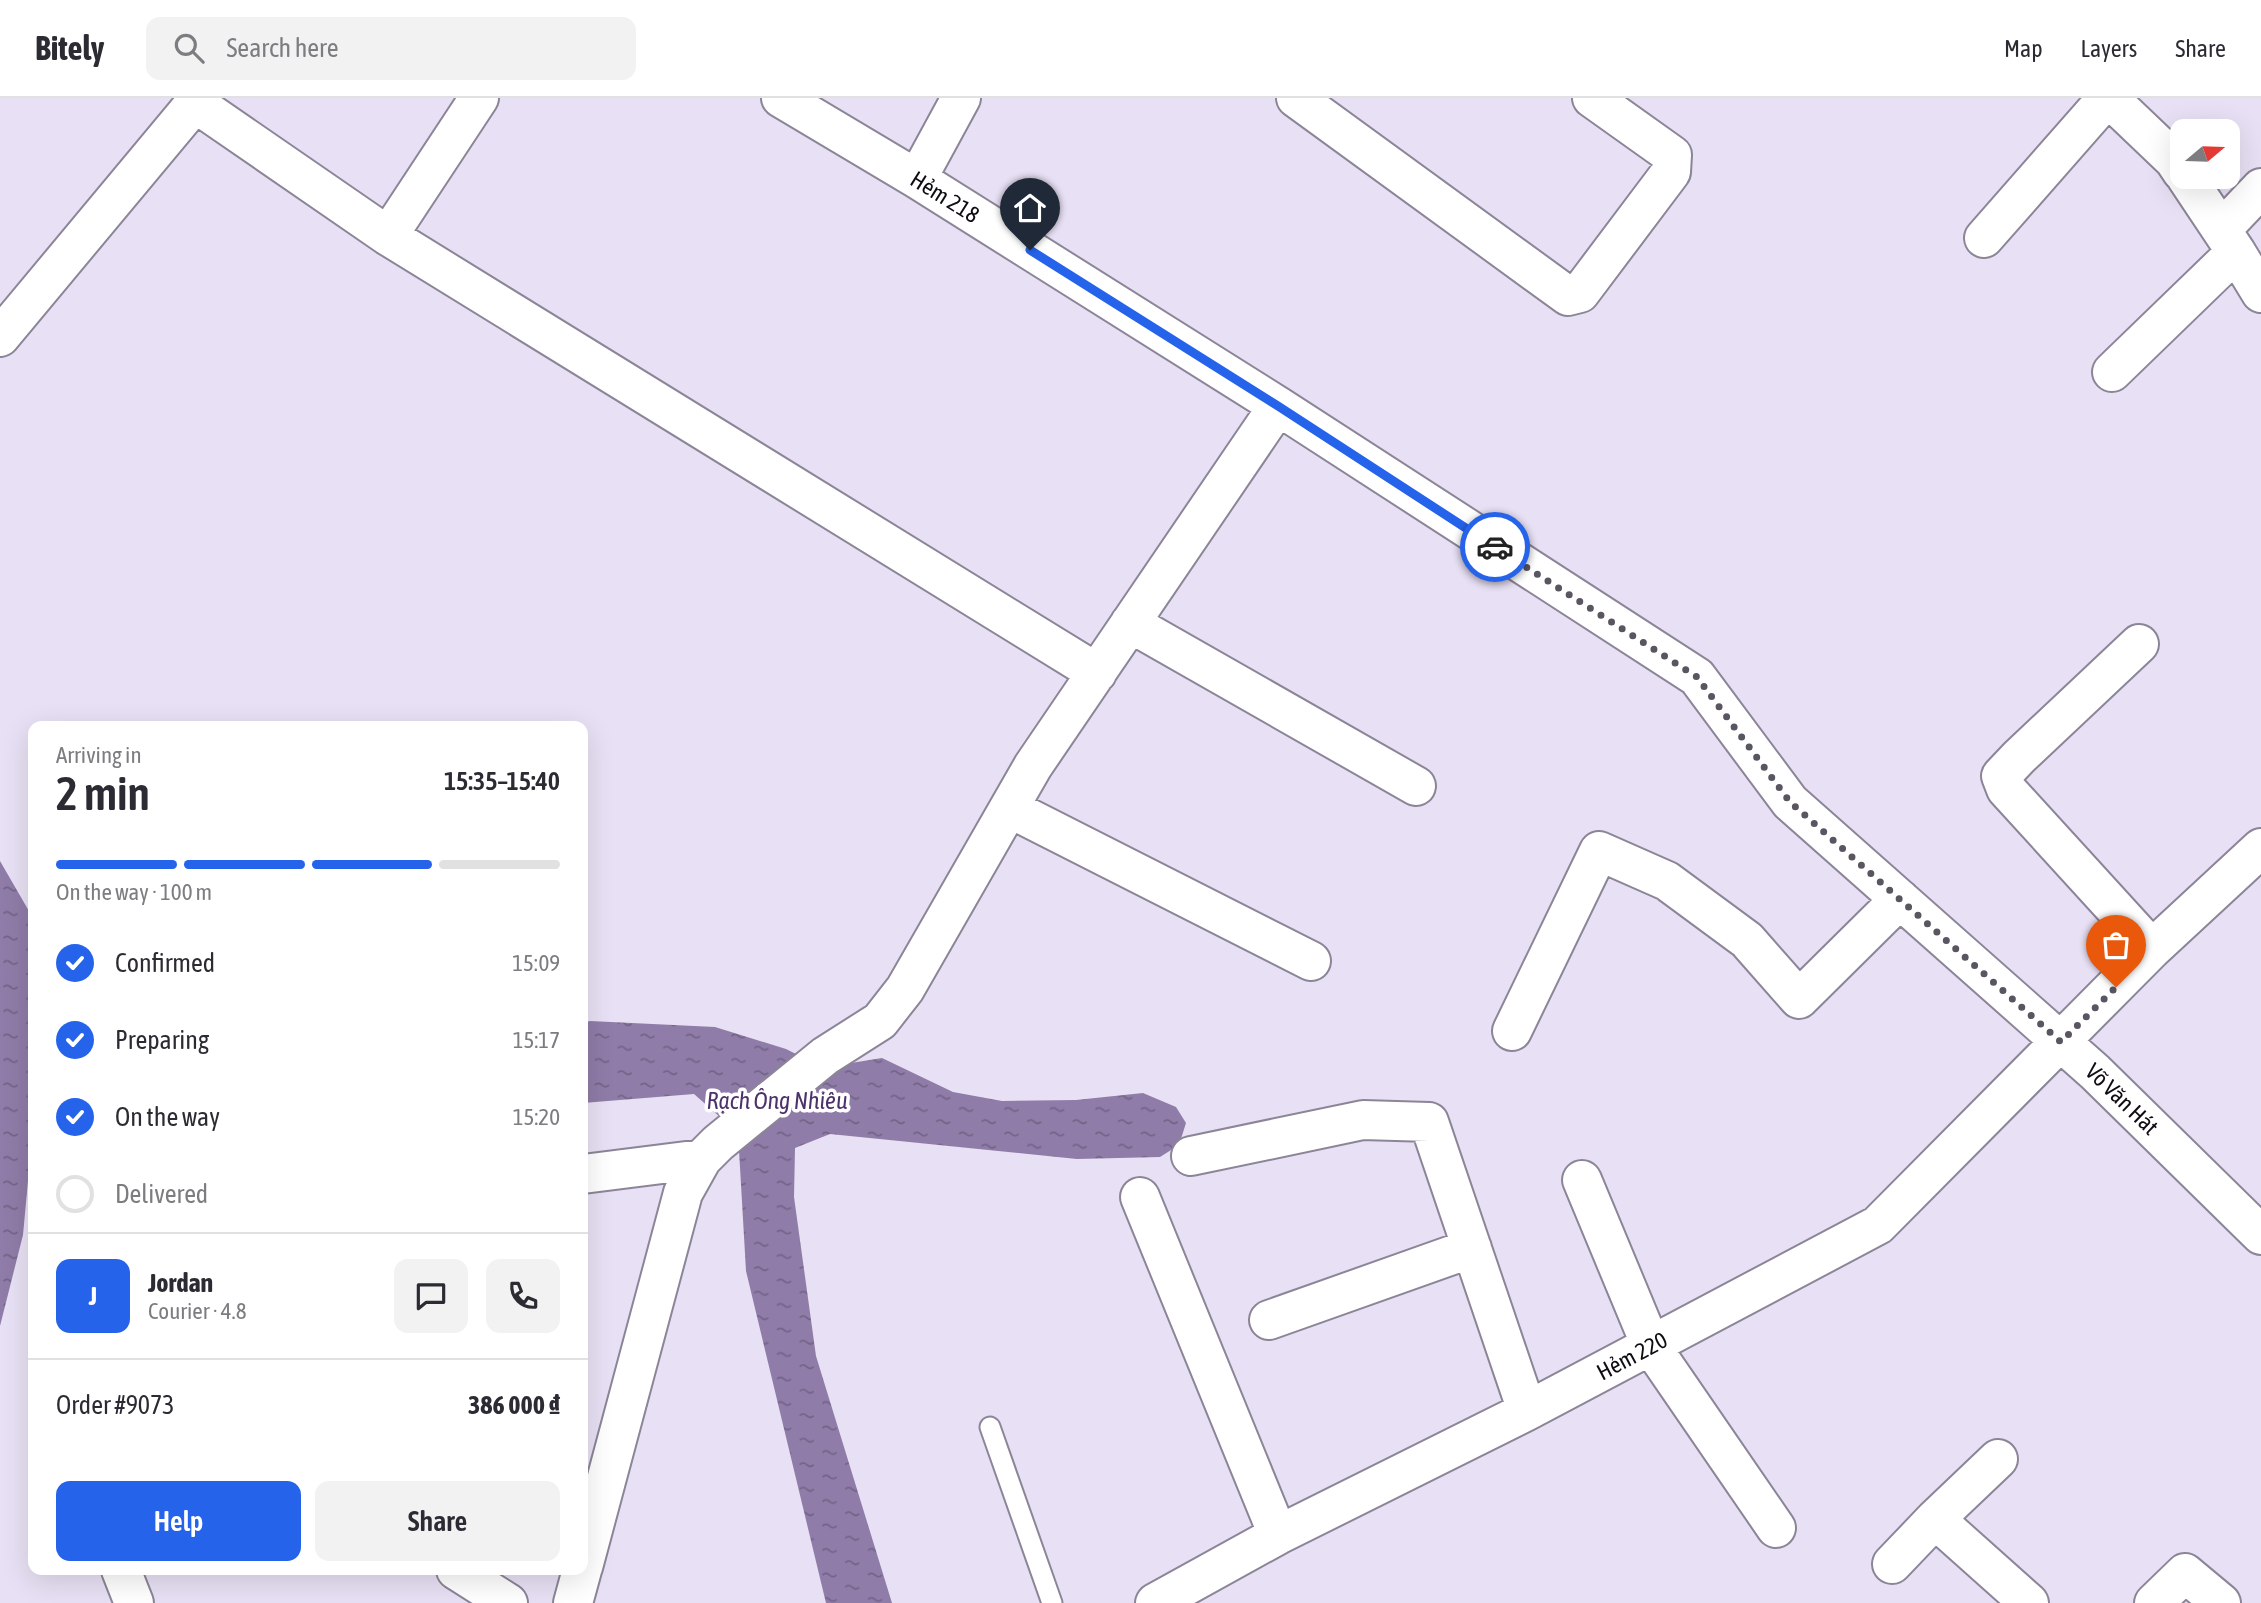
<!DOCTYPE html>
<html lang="en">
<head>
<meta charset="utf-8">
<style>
	:root { --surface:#fff; --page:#f2f2f3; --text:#2b2b33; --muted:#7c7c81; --line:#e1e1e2; --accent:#2563eb }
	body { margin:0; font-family:"Asap Condensed",sans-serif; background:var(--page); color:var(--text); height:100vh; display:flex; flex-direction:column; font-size:26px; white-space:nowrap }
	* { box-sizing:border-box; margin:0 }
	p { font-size:23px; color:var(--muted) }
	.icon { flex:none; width:38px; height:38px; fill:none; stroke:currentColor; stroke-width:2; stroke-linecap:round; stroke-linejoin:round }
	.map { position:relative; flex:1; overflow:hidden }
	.drawer { position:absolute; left:28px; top:623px; width:560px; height:854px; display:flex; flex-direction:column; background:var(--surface); border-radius:14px; box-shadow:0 7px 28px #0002 }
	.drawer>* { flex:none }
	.needle { width:46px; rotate:71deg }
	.buttons { position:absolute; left:2170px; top:21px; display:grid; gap:14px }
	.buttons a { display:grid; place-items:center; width:70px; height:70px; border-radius:14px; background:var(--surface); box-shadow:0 7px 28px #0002; font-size:35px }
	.pin { position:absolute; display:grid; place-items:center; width:60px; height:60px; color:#fff; margin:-72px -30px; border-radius:50% 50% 50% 0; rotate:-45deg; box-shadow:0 0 7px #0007 }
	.pin .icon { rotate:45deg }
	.courier { position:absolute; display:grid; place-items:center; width:70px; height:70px; margin:-35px; border:5px solid #2563eb; border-radius:50%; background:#fff; color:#222; box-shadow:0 2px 9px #0007 }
	.summary em { font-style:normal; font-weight:600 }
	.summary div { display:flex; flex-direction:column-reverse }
	.summary { display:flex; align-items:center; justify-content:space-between; height:119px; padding:0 28px }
	h1 { font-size:46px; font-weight:600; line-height:52px }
	.bar { display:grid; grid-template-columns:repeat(4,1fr); gap:10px 7px; align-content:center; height:84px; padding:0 28px }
	.bar i { height:9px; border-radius:5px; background:var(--line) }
	.bar .active { background:var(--accent) }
	.bar p { grid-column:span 4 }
	.line { display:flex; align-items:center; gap:18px; padding:0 28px; border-top:2px solid var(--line) }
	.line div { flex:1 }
	.round { display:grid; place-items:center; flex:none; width:74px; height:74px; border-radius:14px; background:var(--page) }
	ol { padding:0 28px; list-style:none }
	li { display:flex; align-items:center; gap:21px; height:77px }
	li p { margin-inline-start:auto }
	li .icon { padding:7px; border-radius:50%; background:var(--accent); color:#fff; stroke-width:4 }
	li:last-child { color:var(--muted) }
	li i { width:38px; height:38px; border:4px solid var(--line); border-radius:50% }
	.cta { display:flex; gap:14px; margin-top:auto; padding:14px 28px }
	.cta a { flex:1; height:80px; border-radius:14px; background:var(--accent); color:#fff; font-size:28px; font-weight:600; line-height:80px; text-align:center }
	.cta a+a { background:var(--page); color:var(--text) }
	header { display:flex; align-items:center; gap:42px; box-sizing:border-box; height:98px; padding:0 35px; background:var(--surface); border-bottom:2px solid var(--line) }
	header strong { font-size:33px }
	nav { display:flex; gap:38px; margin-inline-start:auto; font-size:24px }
	.search { width:490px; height:63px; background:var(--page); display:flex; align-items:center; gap:18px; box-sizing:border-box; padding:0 24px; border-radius:14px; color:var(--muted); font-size:26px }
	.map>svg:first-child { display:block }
	.water { fill:url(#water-ripples) }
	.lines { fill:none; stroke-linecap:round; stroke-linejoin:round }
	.service-casing { stroke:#8c8597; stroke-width:23 }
	.minor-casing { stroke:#8c8597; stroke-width:42 }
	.service { stroke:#fff; stroke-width:19 }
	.minor { stroke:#fff; stroke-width:38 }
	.done { stroke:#5a5661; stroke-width:7; stroke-dasharray:0 12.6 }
	.route { stroke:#2563eb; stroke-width:9 }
	.labels { text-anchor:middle; stroke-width:7; stroke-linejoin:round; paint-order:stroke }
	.street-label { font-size:23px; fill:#0e0b12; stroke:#fff }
	.water-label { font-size:24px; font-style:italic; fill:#4d316a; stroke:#fff }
</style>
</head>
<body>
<header>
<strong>Bitely</strong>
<div class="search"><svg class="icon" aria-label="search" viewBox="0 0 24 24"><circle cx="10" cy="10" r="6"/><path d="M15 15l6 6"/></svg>Search here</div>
<nav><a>Map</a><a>Layers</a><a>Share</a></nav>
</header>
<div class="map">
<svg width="2261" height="1505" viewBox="0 0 2261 1505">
	<defs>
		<pattern id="water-ripples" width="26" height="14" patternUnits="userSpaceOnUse" patternTransform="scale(1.75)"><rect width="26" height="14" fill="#8f7ca8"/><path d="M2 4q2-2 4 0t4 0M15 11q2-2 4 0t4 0" fill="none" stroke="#736487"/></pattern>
	</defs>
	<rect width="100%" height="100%" fill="#e8e0f4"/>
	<path class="water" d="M0,763L33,820V1029L23,1137L0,1228Z
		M590,923L715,929L786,951L816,966L851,965L882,960L953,994L1002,1003L1076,1002L1143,995L1176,1009L1186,1025L1179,1047L1160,1059L1077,1061L830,1036L795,1050L794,1099L816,1258L892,1505H826L746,1173L738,1035L694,996L583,1005V925Z"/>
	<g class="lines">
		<g class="service-casing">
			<path id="service" d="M990,1329L1052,1505"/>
		</g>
		<g class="minor-casing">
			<path id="minor" d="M781,0L917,81L1278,308L1697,579L1790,704L2095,974L2261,1137
				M1296,0L1568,198L1580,195L1671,74L1672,57L1592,0
				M2109,0L2174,62L2182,74
				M2186,79L2236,154L2261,195
				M917,81L961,0
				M2222,131L2261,90
				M388,138L1097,575
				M1984,140L2107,0
				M0,239L195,5L388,138L479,0
				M2112,274L2236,154
				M1130,525L1416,688
				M2139,546L2019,659L2001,678L2006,691L2152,851
				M1009,710L1311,863
				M1512,933L1599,753L1667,783L1747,842L1799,901L1900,801
				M1191,1058L1363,1022L1429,1024L1527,1313
				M583,1076L702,1061
				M1582,1082L1651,1248L1776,1430
				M1140,1099L1278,1437
				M1269,1222L1472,1150
				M1935,1421L1998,1361
				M1892,1466L1935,1421L2029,1505
				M583,1469L683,1095L702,1061L718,1045L825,958L880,923L905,891L1033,668L1278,308
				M121,1472L134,1505
				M456,1472L508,1505
				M573,1505L582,1472
				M1155,1505L1278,1437L1527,1313L1878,1127L2152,851L2261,750
				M2154,1505L2185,1475L2221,1505"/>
		</g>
		<use href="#service" class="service"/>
		<use href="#minor" class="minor"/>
	</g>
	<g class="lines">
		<path class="done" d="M1495,449L1697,579L1790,704L2061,944L2116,889"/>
		<path class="route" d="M1030,152L1278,308L1495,449"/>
	</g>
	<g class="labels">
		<g class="street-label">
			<text transform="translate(945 99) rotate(32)" y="8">Hẻm 218</text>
			<text transform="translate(2122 1001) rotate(44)" y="8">Võ Văn Hát</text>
			<text transform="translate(1632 1258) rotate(-28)" y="8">Hẻm 220</text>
		</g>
		<g class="water-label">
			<text x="777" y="1011">Rạch Ông Nhiêu</text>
		</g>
	</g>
</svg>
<div class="buttons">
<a><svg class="needle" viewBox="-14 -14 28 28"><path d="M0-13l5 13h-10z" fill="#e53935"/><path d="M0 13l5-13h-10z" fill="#7c7c81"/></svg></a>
</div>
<div class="pin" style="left:2116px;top:889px;background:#ea580c"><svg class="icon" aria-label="bag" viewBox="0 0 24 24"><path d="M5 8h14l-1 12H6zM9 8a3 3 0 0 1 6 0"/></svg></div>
<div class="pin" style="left:1030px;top:152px;background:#1f2937"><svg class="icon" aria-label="home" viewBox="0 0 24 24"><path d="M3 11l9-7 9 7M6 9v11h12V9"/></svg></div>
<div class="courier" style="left:1495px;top:449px"><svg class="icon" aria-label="car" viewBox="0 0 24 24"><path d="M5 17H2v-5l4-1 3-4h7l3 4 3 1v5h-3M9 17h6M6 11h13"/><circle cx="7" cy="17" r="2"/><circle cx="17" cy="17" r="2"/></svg></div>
<section class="drawer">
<div class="summary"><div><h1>2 min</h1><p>Arriving in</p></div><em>15:35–15:40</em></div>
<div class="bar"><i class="active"></i><i class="active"></i><i class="active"></i><i></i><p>On the way · 100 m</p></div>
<ol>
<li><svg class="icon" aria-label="check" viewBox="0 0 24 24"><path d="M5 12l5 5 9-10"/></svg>Confirmed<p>15:09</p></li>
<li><svg class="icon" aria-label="check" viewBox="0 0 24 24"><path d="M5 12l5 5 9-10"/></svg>Preparing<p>15:17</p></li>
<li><svg class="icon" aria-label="check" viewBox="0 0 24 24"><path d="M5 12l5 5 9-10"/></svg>On the way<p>15:20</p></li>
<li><i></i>Delivered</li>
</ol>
<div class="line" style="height:126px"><b class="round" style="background:var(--accent);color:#fff">J</b><div><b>Jordan</b><p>Courier · 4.8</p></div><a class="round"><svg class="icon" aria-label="chat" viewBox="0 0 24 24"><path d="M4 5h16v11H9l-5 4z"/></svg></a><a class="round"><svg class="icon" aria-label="phone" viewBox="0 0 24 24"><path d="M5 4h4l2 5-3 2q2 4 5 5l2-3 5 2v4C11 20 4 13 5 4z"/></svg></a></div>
<div class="line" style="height:91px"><div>Order #9073</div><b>386 000 ₫</b></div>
<div class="cta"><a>Help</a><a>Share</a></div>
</section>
</div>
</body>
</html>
